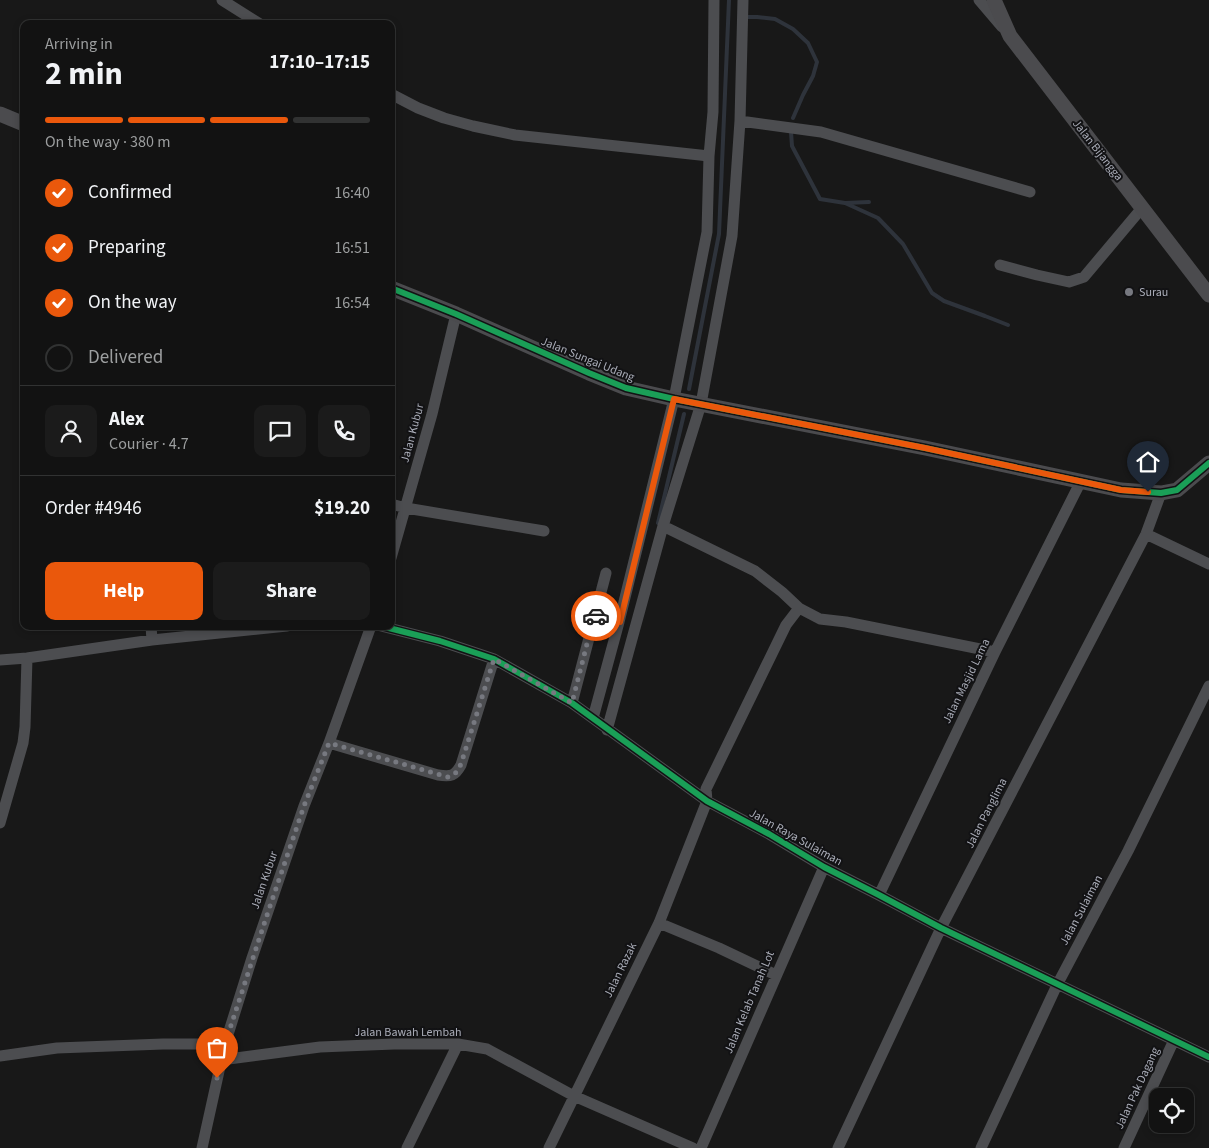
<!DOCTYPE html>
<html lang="en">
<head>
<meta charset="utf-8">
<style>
	:root { --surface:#121212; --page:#1b1b1b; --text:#f1f3f6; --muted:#9c9e9f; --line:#313232; --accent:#ea580c }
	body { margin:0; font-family:"Source Sans 3",sans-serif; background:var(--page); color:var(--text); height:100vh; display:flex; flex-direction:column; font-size:19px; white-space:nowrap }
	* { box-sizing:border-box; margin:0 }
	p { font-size:16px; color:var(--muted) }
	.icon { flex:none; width:28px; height:28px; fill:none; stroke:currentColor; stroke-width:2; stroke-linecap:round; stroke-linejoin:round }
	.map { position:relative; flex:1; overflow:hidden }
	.details { position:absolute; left:20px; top:20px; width:375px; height:610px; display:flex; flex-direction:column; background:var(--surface); border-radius:10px; box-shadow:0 2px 8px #0003,0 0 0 1px var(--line) }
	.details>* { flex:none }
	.tools { position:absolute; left:1149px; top:1088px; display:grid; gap:10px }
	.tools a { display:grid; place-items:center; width:45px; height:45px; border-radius:10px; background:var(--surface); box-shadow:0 2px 8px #0003,0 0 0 1px var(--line); font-size:25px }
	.pin { position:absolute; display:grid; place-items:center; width:42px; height:42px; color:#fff; margin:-51px -21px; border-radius:50% 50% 50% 0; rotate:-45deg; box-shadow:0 0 5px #0007 }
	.pin .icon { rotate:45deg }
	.courier { position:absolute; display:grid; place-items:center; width:50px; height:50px; margin:-25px; border:4px solid #ea580c; border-radius:50%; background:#fff; color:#222; box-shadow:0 1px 6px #0007 }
	.overview em { font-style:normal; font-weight:700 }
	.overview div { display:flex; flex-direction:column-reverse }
	.overview { display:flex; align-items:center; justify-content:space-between; height:85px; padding:0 25px }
	h1 { font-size:32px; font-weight:700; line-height:38px }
	.bar { display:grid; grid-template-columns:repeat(4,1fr); gap:8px 5px; align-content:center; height:60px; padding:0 25px }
	.bar i { height:6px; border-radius:4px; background:var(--line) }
	.bar .on { background:var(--accent) }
	.bar p { grid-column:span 4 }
	.line { display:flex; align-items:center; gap:12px; padding:0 25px; border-top:1px solid var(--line) }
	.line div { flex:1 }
	.round { display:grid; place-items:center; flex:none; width:52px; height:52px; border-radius:10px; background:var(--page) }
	ol { padding:0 25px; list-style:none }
	li { display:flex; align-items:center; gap:15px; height:55px }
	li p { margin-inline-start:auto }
	li .icon { padding:5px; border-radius:50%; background:var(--accent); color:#fff; stroke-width:4 }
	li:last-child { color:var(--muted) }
	li i { width:28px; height:28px; border:2px solid var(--line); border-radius:50% }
	.button { display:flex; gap:10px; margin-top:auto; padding:10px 25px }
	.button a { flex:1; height:58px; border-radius:10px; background:var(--accent); color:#fff; font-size:20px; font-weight:700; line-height:58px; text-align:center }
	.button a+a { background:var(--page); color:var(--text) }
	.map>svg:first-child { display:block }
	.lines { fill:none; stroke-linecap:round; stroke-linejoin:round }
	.stream { stroke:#2e333b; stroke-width:4 }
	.street { stroke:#4c4d50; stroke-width:11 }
	.secondary { stroke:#4b4b4e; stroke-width:15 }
	.cycleway-casing { stroke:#121214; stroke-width:9 }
	.cycleway { stroke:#1a9f57; stroke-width:6 }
	.done { stroke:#777980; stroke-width:5; stroke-dasharray:0 9 }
	.route { stroke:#ea580c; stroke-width:6 }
	.poi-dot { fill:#777980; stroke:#121214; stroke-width:2 }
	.labels { text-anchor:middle; stroke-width:4; stroke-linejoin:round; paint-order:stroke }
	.street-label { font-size:12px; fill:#aaadb8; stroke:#121214 }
	.poi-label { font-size:12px; fill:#aaadb8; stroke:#121214; text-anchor:start }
</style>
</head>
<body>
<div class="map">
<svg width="1209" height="1148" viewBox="0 0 1209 1148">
	<rect width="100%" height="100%" fill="#181818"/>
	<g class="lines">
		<path class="stream" d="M747,17H757L775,19L793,29L808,43L817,62L813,76L803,95L793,118
			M791,132L792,146L820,199L845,203L869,202
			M845,203L878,218L903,244L932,293L944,301L985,316L1008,325
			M689,389L719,234L729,0
			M658,523L684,414"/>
		<path class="street" d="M222,0L260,24
			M979,0L1002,27
			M391,94L418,108L444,118L473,126L515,135L709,156
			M740,121L821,132L1030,192
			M1000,265L1037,275L1069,282L1084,277L1142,208
			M391,504L406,508L544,531
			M663,526L755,571L782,592L799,608L820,619L846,622L995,652
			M1146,534L1209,564
			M391,558L432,414L456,314
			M594,616L619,622
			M151,626L152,640
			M381,626L440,641L494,659L572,703L707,801L769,834L824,867L879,895L941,928L1209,1057
			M0,660L27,658L152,640L287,626
			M572,703L606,573
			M593,718L619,622L674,399L707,232L709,156L713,112L714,0
			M607,730L663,526L701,404L732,236L740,121L743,0
			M329,743L438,775C451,777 455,776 461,765L494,659
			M0,823L23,743L25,727L27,658
			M879,895L995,652L1081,481
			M659,923L719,948L776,975
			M0,1056L57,1048L163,1044H225
			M221,1060L320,1047L394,1044H458L487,1049L574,1096L693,1148
			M202,1148L225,1044L252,958L304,806L329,743L371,626
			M407,1148L458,1044
			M549,1148L659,923L707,801L706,789L786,625L799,608
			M701,1148L824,867
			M838,1148L941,928L1146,534L1161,493
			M981,1148L1057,985L1128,851L1209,686
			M1124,1148L1174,1040"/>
		<path class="secondary" d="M994,0L1010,36L1209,295
			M0,114L24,124
			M391,288L456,314L589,373L626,388L674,399L925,448L1121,490L1161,493L1177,490L1209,463"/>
		<g class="cycleway-casing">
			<path id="cycleway" d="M391,288L456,314L589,373L626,388L674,399L925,448L1121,490L1161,493L1177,490L1209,463
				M381,626L440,641L494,659L572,703L707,801L769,834L824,867L879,895L941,928L1209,1057"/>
		</g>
		<use href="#cycleway" class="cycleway"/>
	</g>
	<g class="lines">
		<path class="done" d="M217,1078L225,1044L265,921L304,806L329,743L448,777L457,772L461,764L494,659L572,703L594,616H596"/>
		<path class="route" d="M596,616L620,622L674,399L925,448L1121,490L1148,492"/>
	</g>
	<circle class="poi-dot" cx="1129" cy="292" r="5"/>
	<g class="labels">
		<g class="street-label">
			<text transform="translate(1098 150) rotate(52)" y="4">Jalan Bijangga</text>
			<text transform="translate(588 359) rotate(22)" y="4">Jalan Sungai Udang</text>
			<text transform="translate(412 433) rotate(-75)" y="4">Jalan Kubur</text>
			<text transform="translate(966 681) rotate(-64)" y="4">Jalan Masjid Lama</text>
			<text transform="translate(986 813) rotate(-63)" y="4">Jalan Panglima</text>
			<text transform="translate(796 837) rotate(29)" y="4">Jalan Raya Sulaiman</text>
			<text transform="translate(264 880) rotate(-71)" y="4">Jalan Kubur</text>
			<text transform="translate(1081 910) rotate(-62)" y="4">Jalan Sulaiman</text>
			<text transform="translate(620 970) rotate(-64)" y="4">Jalan Razak</text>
			<text transform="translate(749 1002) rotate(-67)" y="4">Jalan Kelab Tanah Lot</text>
			<text x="408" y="1036">Jalan Bawah Lembah</text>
			<text transform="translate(1137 1088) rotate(-65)" y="4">Jalan Pak Dagang</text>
		</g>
		<g class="poi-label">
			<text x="1139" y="296">Surau</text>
		</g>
	</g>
</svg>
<div class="tools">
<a><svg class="icon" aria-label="locate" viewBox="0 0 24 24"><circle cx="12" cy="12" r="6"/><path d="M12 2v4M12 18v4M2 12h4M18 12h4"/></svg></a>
</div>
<div class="pin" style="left:217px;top:1078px;background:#ea580c"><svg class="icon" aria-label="bag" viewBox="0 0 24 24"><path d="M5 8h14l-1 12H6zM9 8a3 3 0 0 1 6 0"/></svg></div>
<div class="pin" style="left:1148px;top:492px;background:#1f2937"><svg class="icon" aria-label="home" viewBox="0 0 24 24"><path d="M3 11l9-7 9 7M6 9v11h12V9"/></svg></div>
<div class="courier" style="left:596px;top:616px"><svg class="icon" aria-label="car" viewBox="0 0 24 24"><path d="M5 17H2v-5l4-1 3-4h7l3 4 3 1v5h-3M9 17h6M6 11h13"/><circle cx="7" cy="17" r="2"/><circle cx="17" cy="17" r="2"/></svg></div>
<section class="details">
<div class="overview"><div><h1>2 min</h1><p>Arriving in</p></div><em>17:10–17:15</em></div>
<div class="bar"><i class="on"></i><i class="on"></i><i class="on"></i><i></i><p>On the way · 380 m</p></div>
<ol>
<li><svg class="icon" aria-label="check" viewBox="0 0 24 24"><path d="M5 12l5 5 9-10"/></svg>Confirmed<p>16:40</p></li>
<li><svg class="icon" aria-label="check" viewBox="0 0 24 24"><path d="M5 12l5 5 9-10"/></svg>Preparing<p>16:51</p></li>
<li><svg class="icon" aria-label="check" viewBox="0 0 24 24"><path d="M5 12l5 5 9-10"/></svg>On the way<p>16:54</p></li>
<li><i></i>Delivered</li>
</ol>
<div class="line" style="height:90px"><a class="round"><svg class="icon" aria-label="person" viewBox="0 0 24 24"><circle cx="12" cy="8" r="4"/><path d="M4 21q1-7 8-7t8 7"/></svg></a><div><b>Alex</b><p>Courier · 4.7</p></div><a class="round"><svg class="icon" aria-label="chat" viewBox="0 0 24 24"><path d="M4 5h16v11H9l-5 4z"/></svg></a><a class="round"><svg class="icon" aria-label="phone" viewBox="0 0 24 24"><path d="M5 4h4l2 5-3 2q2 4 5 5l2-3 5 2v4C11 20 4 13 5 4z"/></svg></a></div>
<div class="line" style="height:65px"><div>Order #4946</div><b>$19.20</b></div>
<div class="button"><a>Help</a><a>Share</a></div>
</section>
</div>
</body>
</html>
